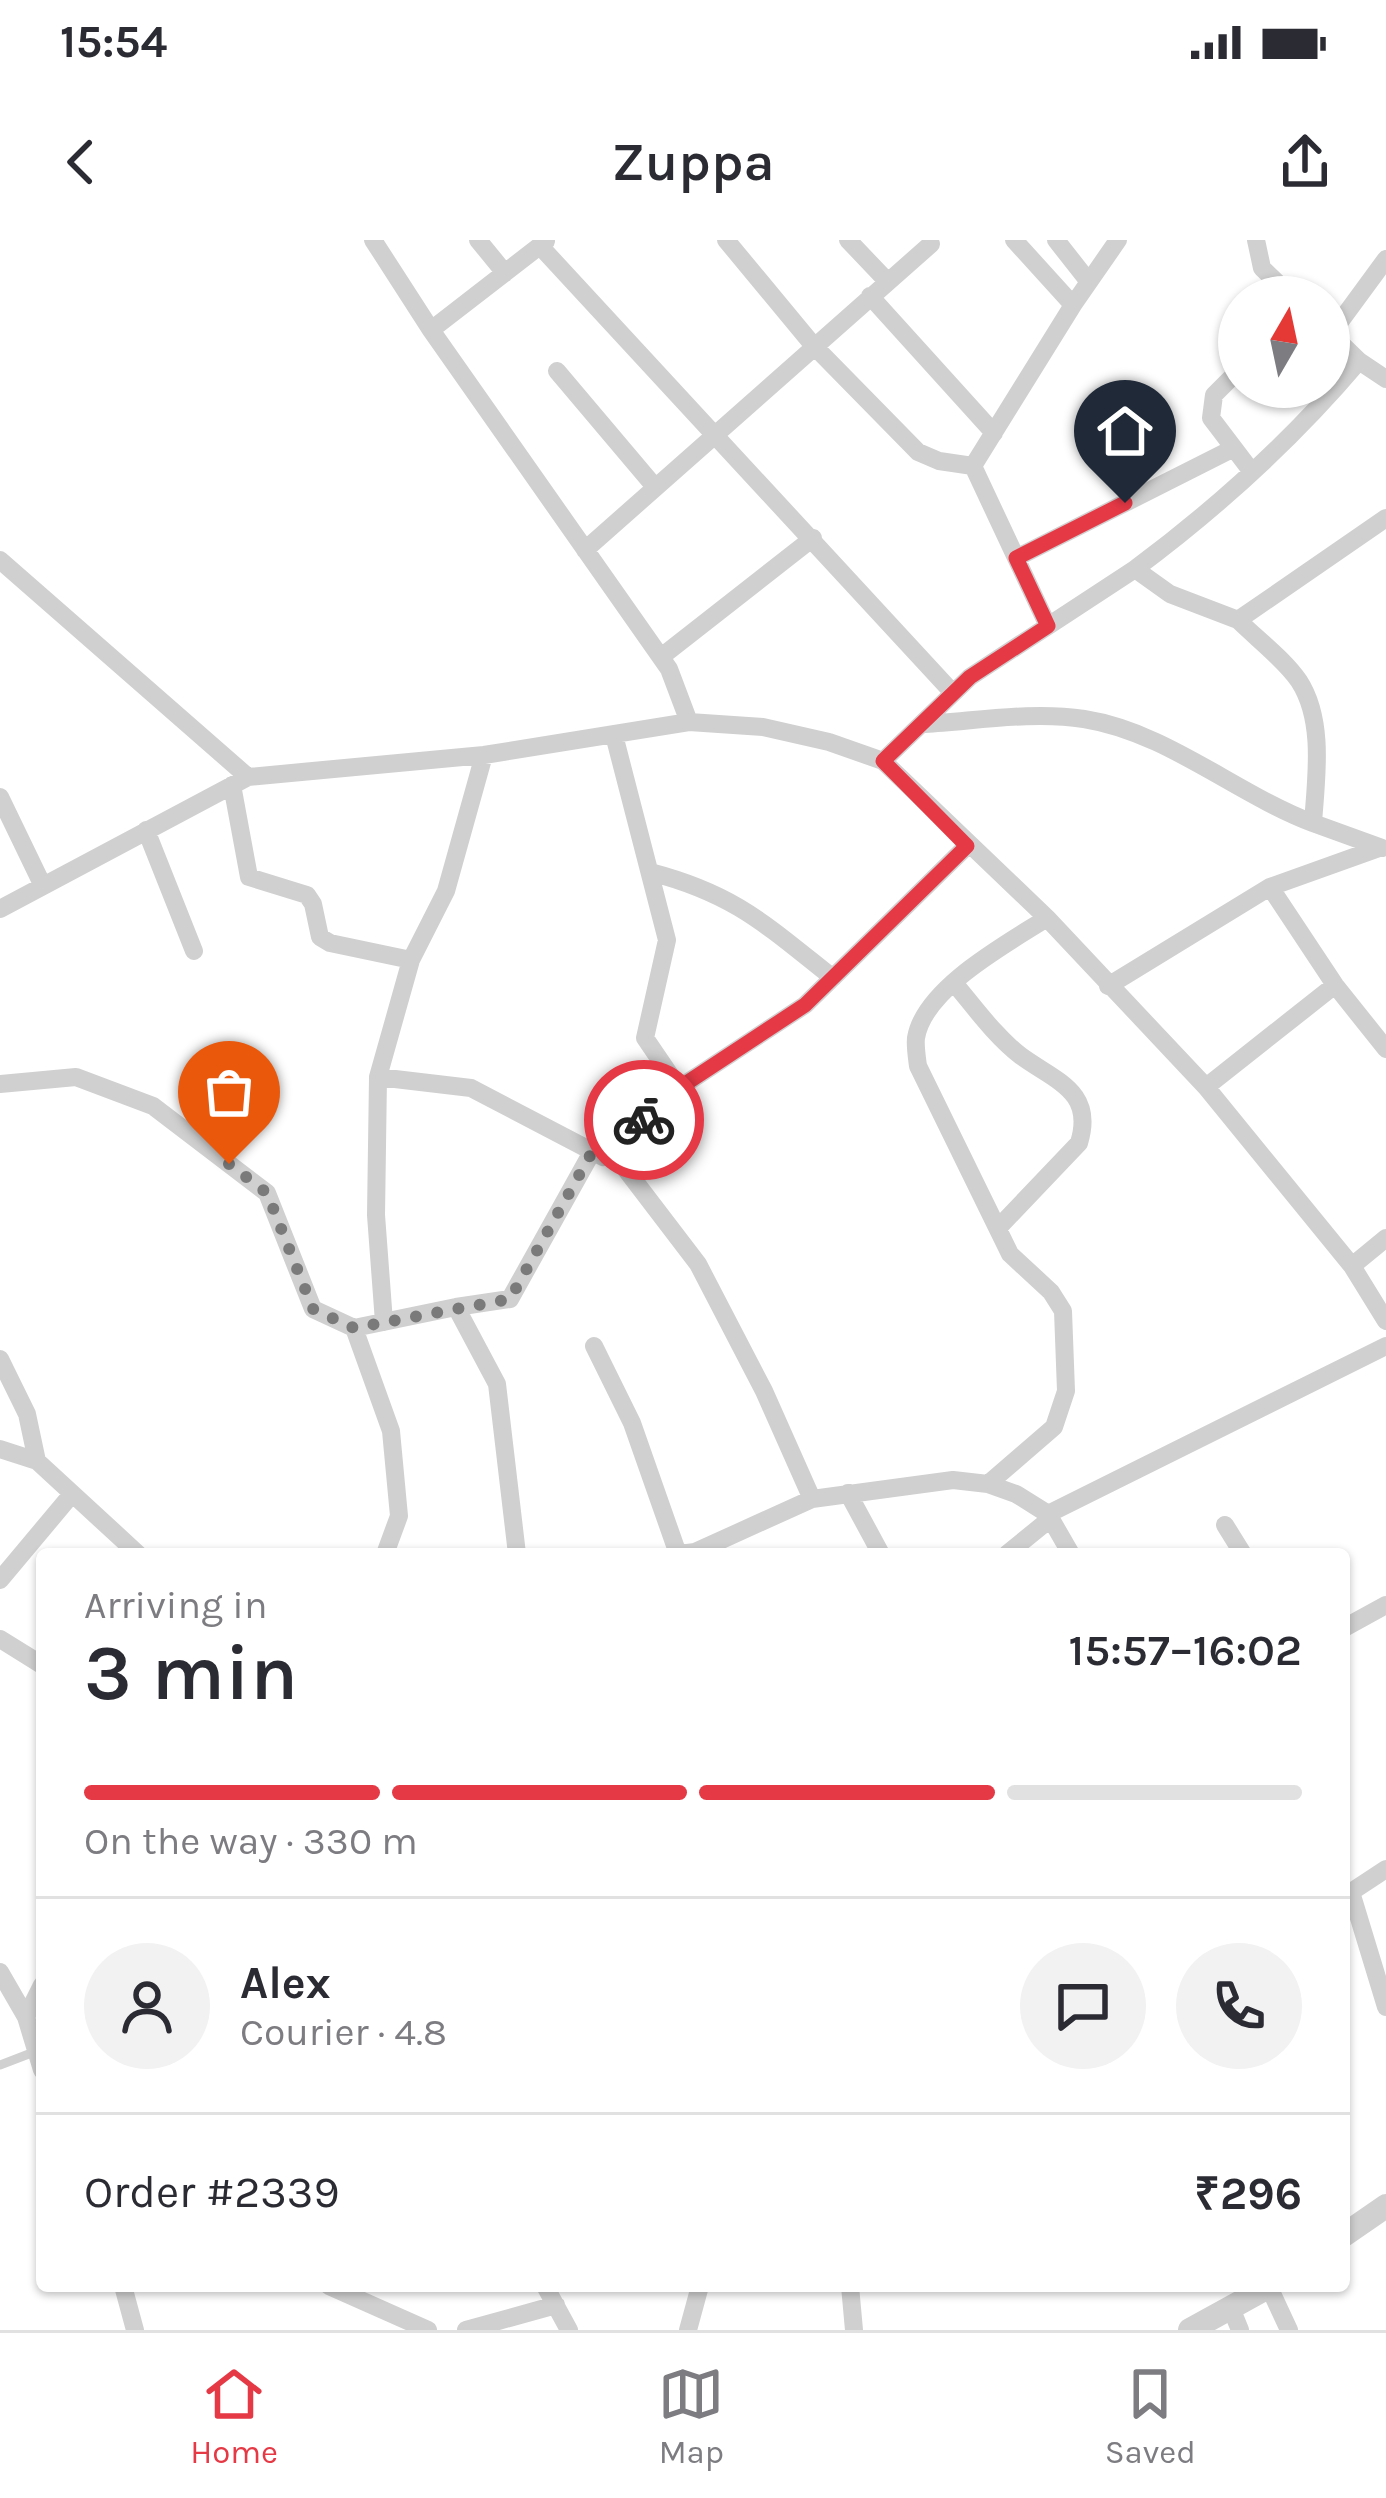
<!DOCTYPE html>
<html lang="en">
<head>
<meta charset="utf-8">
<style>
	:root { --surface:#fff; --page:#f2f2f3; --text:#2b2b33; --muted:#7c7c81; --line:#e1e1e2; --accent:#e63946 }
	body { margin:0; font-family:Karla,sans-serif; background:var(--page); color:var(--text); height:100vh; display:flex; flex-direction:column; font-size:45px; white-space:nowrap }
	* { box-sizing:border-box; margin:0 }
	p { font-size:39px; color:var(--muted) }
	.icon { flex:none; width:66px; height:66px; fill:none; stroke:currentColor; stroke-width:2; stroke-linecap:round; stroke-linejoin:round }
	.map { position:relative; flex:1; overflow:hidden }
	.drawer { position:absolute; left:36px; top:1308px; width:1314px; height:744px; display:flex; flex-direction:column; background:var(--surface); border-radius:12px; box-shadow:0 3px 9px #0004 }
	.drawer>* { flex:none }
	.needle { width:78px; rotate:9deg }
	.tools { position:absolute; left:1218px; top:36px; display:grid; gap:24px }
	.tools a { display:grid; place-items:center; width:132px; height:132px; border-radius:50%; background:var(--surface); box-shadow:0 3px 9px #0004; font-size:60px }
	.pin { position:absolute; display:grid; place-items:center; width:102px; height:102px; color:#fff; margin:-123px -51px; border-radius:50% 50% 50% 0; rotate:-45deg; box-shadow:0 0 12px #0007 }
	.pin .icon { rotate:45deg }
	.courier { position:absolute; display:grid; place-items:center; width:120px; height:120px; margin:-60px; border:9px solid #e63946; border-radius:50%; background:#fff; color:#222; box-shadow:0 3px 15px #0007 }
	.head em { font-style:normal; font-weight:600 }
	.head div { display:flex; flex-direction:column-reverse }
	.head { display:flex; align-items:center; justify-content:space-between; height:204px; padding:0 48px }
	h1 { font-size:78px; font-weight:600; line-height:90px }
	.bar { display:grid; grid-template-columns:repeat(4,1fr); gap:18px 12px; align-content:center; height:144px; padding:0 48px }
	.bar i { height:15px; border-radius:9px; background:var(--line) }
	.bar .on { background:var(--accent) }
	.bar p { grid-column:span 4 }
	.line { display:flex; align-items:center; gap:30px; padding:0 48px; border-top:3px solid var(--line) }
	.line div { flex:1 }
	.round { display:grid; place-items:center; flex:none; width:126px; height:126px; border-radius:63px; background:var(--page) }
	.status { display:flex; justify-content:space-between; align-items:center; height:84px; padding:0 60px; background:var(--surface); direction:ltr }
	.status svg { height:33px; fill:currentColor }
	header { display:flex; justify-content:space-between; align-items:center; height:156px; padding:0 48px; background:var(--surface); font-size:54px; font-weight:600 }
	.tabs { display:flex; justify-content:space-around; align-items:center; height:168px; border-top:3px solid var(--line); background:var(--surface); font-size:33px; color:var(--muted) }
	.tabs a { display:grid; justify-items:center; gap:6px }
	.tabs .on { color:var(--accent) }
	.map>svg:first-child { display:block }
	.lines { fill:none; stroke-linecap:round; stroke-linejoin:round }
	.service { stroke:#d0d0d0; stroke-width:9 }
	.minor { stroke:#d0d0d0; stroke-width:18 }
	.tertiary { stroke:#d0d0d0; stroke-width:24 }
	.done { stroke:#7a7a7a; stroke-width:12; stroke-dasharray:0 21.6 }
	.route { stroke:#e63946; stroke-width:15 }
</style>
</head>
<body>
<div class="status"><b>15:54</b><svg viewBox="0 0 49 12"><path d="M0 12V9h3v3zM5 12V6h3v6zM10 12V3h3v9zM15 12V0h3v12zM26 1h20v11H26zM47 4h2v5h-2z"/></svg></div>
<header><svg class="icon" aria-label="back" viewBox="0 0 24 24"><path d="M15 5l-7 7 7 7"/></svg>Zuppa<svg class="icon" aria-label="share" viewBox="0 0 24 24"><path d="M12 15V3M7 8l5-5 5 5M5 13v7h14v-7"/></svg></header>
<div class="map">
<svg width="1386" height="2090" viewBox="0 0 1386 2090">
	<rect width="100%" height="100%" fill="#fff"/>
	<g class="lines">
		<path class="service" d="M0,1825L34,1812"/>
		<path class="minor" d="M373,0L431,90L669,429L689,482
			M478,0L505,33
			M726,0L813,105L918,212L939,221L973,226
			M848,0L887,41
			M1014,0L1073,65L973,226L1048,386
			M1056,0L1089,42
			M1256,0L1262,28L1292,57
			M540,6L953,453
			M870,56L994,193
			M1073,65L1118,0
			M431,90L546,1
			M1331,94L1386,19
			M1359,121L1386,139
			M1239,130L1214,155L1211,178L1252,232
			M557,131L655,247
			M585,310L931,4
			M1016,318L1234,208
			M0,320L248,537
			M1135,329C1217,268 1293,199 1359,121L1329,92
			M661,417L813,298
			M925,484C976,481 1033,471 1084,479C1167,492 1236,554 1313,583C1316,539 1325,481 1299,441C1284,419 1257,399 1238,380L1386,278
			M614,495L667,700L645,798L679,848L805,765L967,606
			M484,515L446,651L411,720L378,837L471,848L603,917L679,848
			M883,521L970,437L1135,329L1170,354L1238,380
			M232,545L249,637L307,655L313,664L320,697L330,703L411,720
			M0,557L42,644
			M1313,583L1382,608
			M146,590L194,711
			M650,632C735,654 766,685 833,738
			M1270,647L1335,745L1386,809
			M0,669L248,537L484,515L689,482L763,487L829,502L883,521L1047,678L1206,847L1352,1026L1386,1081
			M955,744C975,768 996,797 1021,816C1055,841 1095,851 1079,903L999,987
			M1108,746L1270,647L1379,608
			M378,837L376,975L384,1082
			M0,844L76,837L153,866L267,953L313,1069L354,1088
			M1206,847L1335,745
			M611,910L698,1024L764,1151L812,1259
			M1352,1026L1386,998
			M456,1067L510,1059L592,912
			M594,1106L632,1183L678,1314
			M0,1119L27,1174L37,1221L0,1209
			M37,1221L138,1314
			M988,1244L1054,1187L1066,1151L1063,1071L1051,1052L1010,1014L918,826C917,818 915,806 916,798C924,748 1008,703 1047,678
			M848,1253L881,1314
			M1048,1274L1386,1106
			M1225,1285L1243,1314
			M385,1314L399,1276L391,1191L354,1088L456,1067L497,1144L517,1314
			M679,1314L695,1312L812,1259L953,1240L988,1244L1016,1254L1048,1274L1071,1314
			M1007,1314L1050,1279
			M0,1340L72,1254
			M1344,1388L1386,1365
			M0,1399L42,1425
			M1351,1652L1386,1767
			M1345,1656L1386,1629
			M0,1732L26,1777L42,1830
			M26,1777L42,1745
			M123,2046L135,2090
			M329,2046L428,2090
			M545,2046L569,2090
			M850,2046L854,2090
			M1269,2047L1289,2090
			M1231,2068L1240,2090
			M466,2090L556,2065
			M688,2090L700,2046"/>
		<path class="tertiary" d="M1344,1995L1386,1966
			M1190,2090L1270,2046"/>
	</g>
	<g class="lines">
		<path class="done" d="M229,924L267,953L313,1069L354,1088L510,1059L592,912L603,917L644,880"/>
		<path class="route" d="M644,880L679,848L805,765L967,606L883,521L970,437L1048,386L1016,318L1125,263"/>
	</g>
</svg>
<div class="tools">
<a><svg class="needle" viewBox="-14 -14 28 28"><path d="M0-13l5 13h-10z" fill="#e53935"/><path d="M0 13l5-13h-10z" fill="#7c7c81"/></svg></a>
</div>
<div class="pin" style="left:229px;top:924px;background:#ea580c"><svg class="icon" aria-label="bag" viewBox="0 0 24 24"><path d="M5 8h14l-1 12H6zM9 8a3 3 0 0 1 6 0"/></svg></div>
<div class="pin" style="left:1125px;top:263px;background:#1f2937"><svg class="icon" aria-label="home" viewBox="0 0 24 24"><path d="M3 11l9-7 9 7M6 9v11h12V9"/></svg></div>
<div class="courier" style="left:644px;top:880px"><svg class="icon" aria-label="bike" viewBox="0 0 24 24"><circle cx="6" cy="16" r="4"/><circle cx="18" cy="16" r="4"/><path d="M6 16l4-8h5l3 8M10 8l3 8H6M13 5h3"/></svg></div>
<section class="drawer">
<div class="head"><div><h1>3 min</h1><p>Arriving in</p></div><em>15:57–16:02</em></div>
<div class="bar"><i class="on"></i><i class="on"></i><i class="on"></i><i></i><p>On the way · 330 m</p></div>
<div class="line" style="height:216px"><a class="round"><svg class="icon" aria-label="person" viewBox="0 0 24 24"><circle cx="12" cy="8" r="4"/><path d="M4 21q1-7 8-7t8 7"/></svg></a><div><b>Alex</b><p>Courier · 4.8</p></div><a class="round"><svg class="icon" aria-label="chat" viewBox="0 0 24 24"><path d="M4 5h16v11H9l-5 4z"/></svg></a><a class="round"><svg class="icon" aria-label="phone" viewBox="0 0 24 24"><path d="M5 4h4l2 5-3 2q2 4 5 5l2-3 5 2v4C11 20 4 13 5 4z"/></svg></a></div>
<div class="line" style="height:156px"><div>Order #2339</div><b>₹296</b></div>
</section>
</div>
<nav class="tabs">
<a class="on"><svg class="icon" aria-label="home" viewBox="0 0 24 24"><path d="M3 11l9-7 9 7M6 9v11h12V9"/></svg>Home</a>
<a><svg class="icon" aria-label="map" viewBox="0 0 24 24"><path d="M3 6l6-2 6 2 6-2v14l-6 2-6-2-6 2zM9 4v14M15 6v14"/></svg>Map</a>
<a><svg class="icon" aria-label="saved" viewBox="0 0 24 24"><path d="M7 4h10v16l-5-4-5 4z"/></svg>Saved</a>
</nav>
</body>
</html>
